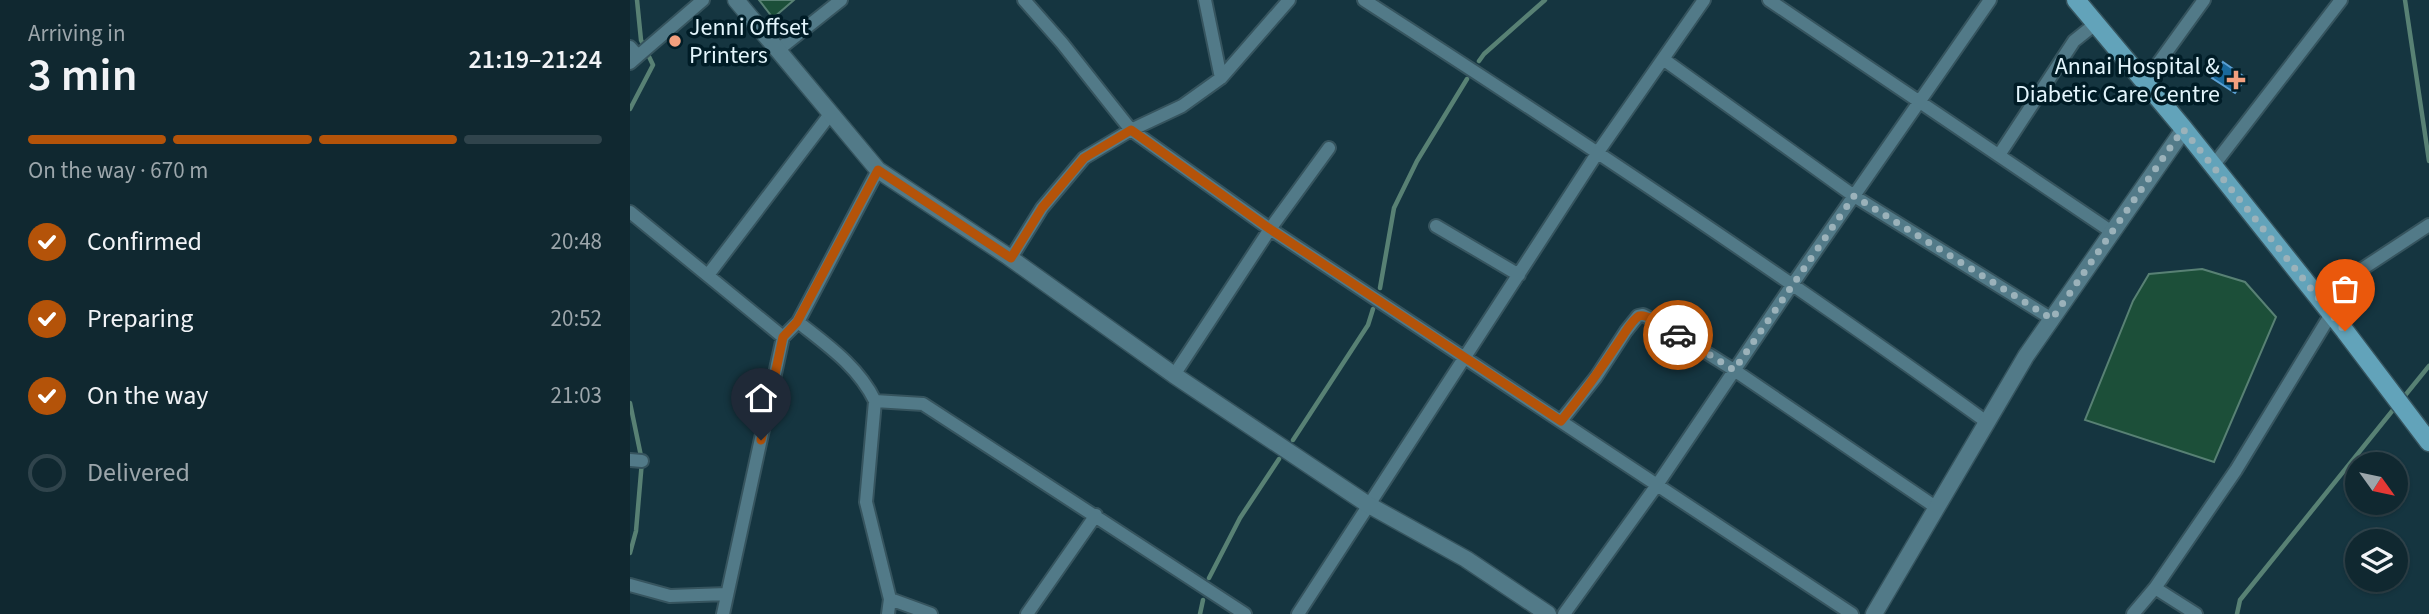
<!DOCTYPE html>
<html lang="en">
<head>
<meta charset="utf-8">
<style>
	:root { --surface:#102830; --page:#193038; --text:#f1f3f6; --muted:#9ca6ab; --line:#30444c; --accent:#b45309 }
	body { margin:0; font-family:"Source Sans 3",sans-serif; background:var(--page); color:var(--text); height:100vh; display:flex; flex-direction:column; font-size:26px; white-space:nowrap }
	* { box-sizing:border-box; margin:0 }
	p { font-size:23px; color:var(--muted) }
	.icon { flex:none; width:38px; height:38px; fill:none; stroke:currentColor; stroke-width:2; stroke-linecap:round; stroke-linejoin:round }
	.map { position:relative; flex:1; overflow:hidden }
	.drawer { display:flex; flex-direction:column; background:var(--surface); width:630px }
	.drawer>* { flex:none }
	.needle { width:46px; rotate:123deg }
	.buttons { position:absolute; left:1715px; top:452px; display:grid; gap:14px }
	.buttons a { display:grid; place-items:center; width:63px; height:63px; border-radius:50%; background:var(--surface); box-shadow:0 2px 5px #0004,0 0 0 2px var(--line); font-size:35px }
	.pin { position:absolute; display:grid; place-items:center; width:60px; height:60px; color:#fff; margin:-72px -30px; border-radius:50% 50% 50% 0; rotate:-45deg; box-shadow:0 0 7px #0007 }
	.pin .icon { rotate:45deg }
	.courier { position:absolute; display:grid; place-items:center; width:70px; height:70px; margin:-35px; border:5px solid #b45309; border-radius:50%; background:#fff; color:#222; box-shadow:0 2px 9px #0007 }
	.summary em { font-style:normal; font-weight:600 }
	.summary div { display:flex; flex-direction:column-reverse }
	.summary { display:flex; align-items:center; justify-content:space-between; height:119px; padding:0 28px }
	h1 { font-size:46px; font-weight:600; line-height:52px }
	.bar { display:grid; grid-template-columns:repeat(4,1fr); gap:10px 7px; align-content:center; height:84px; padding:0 28px }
	.bar i { height:9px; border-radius:5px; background:var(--line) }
	.bar .selected { background:var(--accent) }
	.bar p { grid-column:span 4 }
	ol { padding:0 28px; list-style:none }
	li { display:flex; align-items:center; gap:21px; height:77px }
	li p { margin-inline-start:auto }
	li .icon { padding:7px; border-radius:50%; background:var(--accent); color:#fff; stroke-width:4 }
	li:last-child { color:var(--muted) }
	li i { width:38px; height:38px; border:4px solid var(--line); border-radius:50% }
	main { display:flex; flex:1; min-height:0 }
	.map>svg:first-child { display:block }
	.water { fill:#1c4f39; stroke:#588174; stroke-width:2 }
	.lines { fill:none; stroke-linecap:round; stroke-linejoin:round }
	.stream { stroke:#588174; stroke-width:4.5 }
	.building { fill:#19699c; stroke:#5ba0d4; stroke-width:2 }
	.minor-casing { stroke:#36545e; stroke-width:16 }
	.tertiary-casing { stroke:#36545e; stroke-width:19 }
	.secondary-casing { stroke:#36545e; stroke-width:21 }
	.minor { stroke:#527a88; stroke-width:12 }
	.tertiary { stroke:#527a88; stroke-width:16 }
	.secondary { stroke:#62a3ba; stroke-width:18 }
	.done { stroke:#9bb2ba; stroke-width:7; stroke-dasharray:0 12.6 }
	.route { stroke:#b45309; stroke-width:9 }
	.poi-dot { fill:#f2a07f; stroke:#001c26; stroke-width:2.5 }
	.labels { text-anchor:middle; stroke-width:7; stroke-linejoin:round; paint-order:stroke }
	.poi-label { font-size:24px; fill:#e3f5fc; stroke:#001c26; text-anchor:start }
</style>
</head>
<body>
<main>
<section class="drawer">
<div class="summary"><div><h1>3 min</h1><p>Arriving in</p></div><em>21:19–21:24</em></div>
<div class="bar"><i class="selected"></i><i class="selected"></i><i class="selected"></i><i></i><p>On the way · 670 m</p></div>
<ol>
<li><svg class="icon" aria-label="check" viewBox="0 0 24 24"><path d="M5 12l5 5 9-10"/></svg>Confirmed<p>20:48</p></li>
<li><svg class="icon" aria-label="check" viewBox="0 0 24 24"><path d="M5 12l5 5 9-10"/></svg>Preparing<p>20:52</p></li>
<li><svg class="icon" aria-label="check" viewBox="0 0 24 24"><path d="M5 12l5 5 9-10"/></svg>On the way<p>21:03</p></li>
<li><i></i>Delivered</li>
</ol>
</section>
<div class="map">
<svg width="1799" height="614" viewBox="0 0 1799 614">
	<rect width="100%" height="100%" fill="#153540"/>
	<path class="water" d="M129,0H164L143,18Z
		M1572,269L1615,282L1646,317L1584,462L1455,420L1503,301L1519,274Z"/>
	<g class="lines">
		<path class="stream" d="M1775,0L1799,161
			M849,61L854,54L915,0
			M0,109L23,65L11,40L7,0
			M750,288L764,208L787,161L837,79
			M1773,398L1799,366
			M0,403L12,461L6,531L0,553
			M663,440L738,325L743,309
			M579,578L610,518L649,459
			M570,614L573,600
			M1607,614L1610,600L1767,405"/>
	</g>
	<path class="building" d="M1593,62L1616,78L1605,93L1582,78Z"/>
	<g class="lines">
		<g class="minor-casing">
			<path id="minor" d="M394,0L432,43L501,130L640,229L1222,614
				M575,0L591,78
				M734,0C945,136 1154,275 1358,423
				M1139,0L1482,232
				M0,47L8,56L0,63
				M148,50L211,0
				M8,56L73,0
				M1033,59L1224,196L1422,319
				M1514,83L1574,0
				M1369,155L1444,41L1464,25
				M1583,166L1711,0
				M0,212L153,337
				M806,226L889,275
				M381,258L412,208L454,158L501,130L552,106L591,78L659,0
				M78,275L201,113
				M1688,298L1799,225
				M168,322C197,345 228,366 245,401
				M544,375L640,229L699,148
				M245,401L293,404L615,614
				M245,401L236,502L260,599L258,614
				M931,421L966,377L996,331L1008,316L1013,315L1029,323L1104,370L1307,508
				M0,460L12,461
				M0,585L40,596L97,594
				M1525,588L1566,614
				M260,599L301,614
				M93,614L153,337L168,322L248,170
				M397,614L466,515
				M668,614L968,152L1074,0
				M934,614L1027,485L1162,285L1360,0
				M1503,614L1525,588L1606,470L1701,314"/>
		</g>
		<g class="tertiary-casing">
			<path id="tertiary" d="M106,0L248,170L376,255L544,375L737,504L836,559L918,614
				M1244,614L1396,356L1554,129"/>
		</g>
		<g class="secondary-casing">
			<path id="secondary" d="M1446,0L1554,129L1715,331L1799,442"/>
		</g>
		<use href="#minor" class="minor"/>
		<use href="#tertiary" class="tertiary"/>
		<use href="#secondary" class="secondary"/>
	</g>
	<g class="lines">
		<path class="done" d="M1048,335L1104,370L1224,196L1422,319L1553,129L1715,331"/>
		<path class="route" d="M131,440L153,337L167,322L248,170L381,258L412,208L454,158L501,130L640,229L931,421C953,394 973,366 992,337C996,331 1003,319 1009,316C1017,313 1041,330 1048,335"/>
	</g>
	<g class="poi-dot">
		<circle cx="45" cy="41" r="7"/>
		<path d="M1602.5 69.5h7v7h7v7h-7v7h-7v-7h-7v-7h7z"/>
	</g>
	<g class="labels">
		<g class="poi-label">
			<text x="59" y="35">Jenni Offset<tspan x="59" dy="28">Printers</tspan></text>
			<text x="1590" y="74" text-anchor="end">Annai Hospital &amp;<tspan x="1590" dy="28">Diabetic Care Centre</tspan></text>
		</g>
	</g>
</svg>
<div class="buttons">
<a><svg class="needle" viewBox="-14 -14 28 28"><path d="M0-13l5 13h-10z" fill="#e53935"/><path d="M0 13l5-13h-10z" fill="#9ca6ab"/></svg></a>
<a><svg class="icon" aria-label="layers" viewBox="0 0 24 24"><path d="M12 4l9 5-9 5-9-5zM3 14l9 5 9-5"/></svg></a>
</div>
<div class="pin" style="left:1715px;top:331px;background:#ea580c"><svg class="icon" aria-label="bag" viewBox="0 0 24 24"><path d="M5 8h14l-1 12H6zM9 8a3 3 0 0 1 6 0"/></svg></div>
<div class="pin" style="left:131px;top:440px;background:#1f2937"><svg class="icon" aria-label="home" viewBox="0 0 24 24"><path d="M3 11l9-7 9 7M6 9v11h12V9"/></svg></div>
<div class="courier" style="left:1048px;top:335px"><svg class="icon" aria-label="car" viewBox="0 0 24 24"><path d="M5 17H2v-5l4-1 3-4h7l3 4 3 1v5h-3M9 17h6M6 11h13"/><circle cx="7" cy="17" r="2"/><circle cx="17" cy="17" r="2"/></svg></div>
</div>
</main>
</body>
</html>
